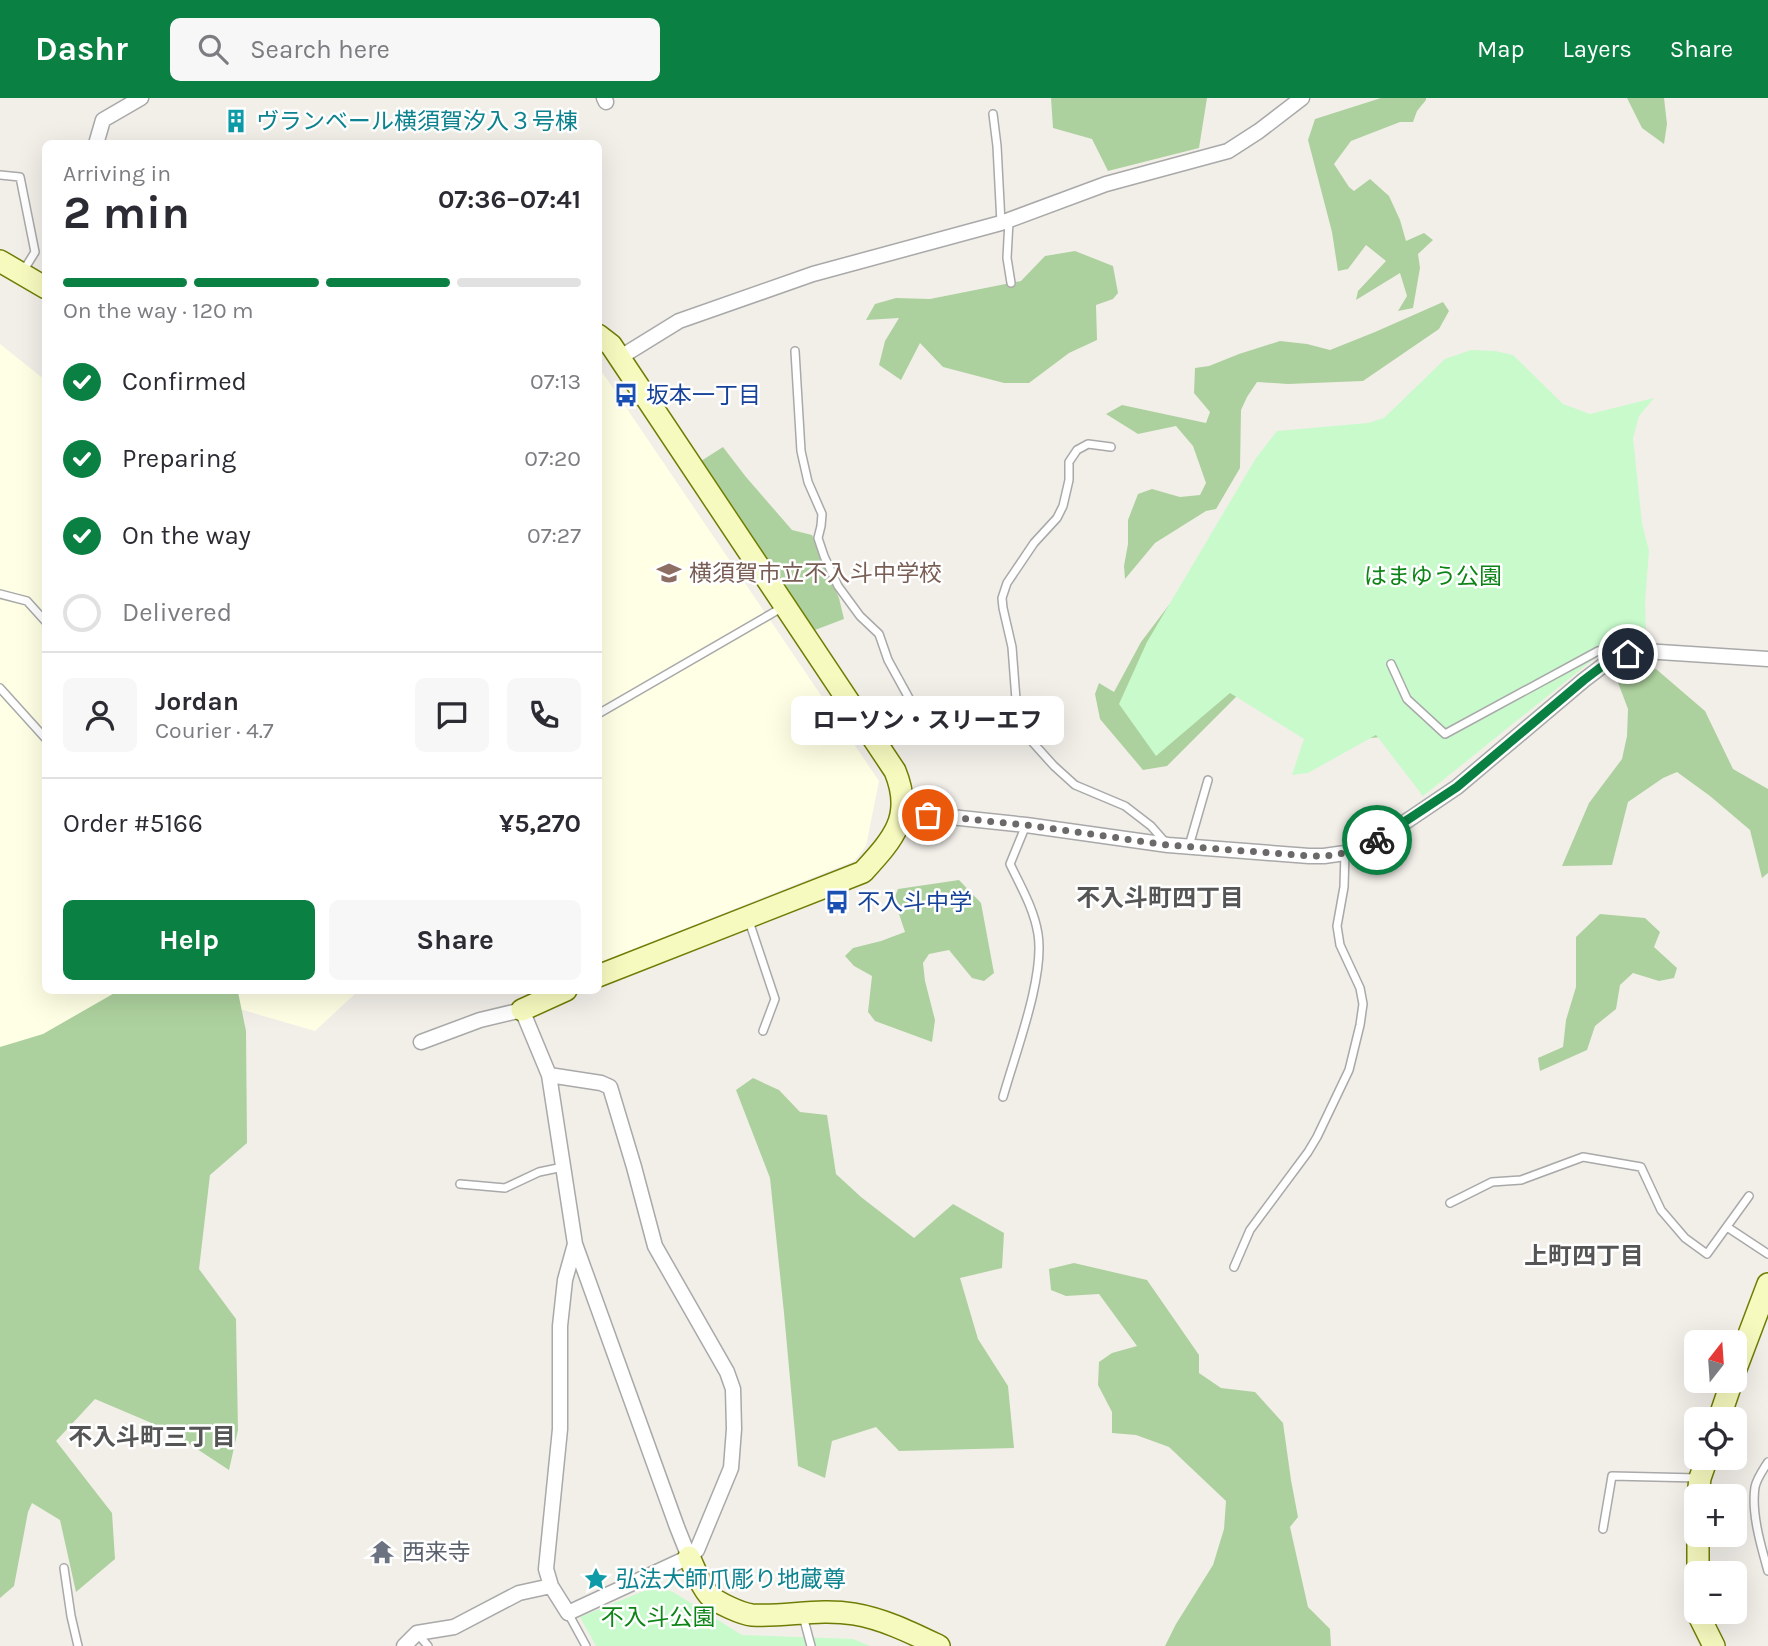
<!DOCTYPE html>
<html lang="en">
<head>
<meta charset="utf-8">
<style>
	:root { --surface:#fff; --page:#f7f7f7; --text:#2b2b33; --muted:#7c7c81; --line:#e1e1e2; --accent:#0b8043 }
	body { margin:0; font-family:Karla,"Noto Sans JP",sans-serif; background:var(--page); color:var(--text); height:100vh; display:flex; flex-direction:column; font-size:26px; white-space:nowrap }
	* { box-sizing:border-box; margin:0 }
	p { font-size:23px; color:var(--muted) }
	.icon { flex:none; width:38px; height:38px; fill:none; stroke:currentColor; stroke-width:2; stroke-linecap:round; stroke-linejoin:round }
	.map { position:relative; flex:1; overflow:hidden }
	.details { position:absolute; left:42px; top:42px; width:560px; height:854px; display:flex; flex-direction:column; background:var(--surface); border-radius:10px; box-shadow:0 7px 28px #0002 }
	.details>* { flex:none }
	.needle { width:46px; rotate:17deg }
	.fabs { position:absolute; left:1684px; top:1232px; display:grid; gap:14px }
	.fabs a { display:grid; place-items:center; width:63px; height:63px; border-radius:10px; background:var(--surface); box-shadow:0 7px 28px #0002; font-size:35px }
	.pin { position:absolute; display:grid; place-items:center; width:60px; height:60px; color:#fff; margin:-30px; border:4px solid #fff; border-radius:50%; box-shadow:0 2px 7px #0007 }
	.courier { position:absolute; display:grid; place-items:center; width:70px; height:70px; margin:-35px; border:5px solid #0b8043; border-radius:50%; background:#fff; color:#222; box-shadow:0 2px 9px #0007 }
	.bubble { position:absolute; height:49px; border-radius:10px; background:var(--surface); box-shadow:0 7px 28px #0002; font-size:23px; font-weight:700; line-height:49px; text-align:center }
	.summary em { font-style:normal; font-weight:700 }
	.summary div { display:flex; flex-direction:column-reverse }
	.summary { display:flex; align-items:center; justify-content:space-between; height:119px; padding:0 21px }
	h1 { font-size:46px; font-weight:700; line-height:52px }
	.bar { display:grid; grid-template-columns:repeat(4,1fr); gap:10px 7px; align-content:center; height:84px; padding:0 21px }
	.bar i { height:9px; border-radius:5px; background:var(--line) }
	.bar .current { background:var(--accent) }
	.bar p { grid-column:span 4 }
	.line { display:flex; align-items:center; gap:18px; padding:0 21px; border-top:2px solid var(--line) }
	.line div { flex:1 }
	.round { display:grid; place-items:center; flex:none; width:74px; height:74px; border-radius:10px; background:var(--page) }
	ol { padding:0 21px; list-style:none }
	li { display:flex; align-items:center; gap:21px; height:77px }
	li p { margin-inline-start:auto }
	li .icon { padding:7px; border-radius:50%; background:var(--accent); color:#fff; stroke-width:4 }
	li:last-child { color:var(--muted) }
	li i { width:38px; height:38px; border:4px solid var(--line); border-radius:50% }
	.action { display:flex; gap:14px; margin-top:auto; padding:14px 21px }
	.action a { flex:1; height:80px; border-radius:10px; background:var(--accent); color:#fff; font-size:28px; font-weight:700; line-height:80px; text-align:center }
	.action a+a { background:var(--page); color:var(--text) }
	header { display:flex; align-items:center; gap:42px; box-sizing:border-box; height:98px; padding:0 35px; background:var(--accent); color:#fff }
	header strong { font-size:33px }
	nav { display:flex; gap:38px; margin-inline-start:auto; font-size:24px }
	.search { width:490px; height:63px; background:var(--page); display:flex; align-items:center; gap:18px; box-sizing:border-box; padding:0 24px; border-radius:10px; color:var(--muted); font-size:26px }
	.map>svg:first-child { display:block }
	.education { fill:#ffffe5 }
	.forest { fill:#add19e }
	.park { fill:#c8facc }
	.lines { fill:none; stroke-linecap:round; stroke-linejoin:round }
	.lane-casing { stroke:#a9a9a9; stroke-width:10 }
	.street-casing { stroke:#a9a9a9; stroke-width:17 }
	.secondary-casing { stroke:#707d05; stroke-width:24 }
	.lane { stroke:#fff; stroke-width:7 }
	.street { stroke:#fff; stroke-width:14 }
	.secondary { stroke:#f7fabf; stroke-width:21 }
	.done { stroke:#6b6a68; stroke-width:7; stroke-dasharray:0 12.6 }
	.route { stroke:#0b8043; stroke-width:9 }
	.labels { text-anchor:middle; stroke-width:5; stroke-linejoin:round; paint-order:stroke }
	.culture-label { font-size:23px; fill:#0d838f; stroke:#fff; text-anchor:start }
	.transit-label { font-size:23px; fill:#164399; stroke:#fff; text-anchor:start }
	.education-label { font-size:23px; fill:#785e54; stroke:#fff; text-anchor:start }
	.park-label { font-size:23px; fill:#0c8416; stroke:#fff }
	.worship-label { font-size:23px; fill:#5b616d; stroke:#fff; text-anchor:start }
	.neighbourhood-label { font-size:24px; font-weight:bold; fill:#555; stroke:#fff }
</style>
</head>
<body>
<header>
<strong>Dashr</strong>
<div class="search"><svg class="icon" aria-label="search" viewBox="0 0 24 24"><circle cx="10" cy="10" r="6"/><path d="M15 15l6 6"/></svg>Search here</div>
<nav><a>Map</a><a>Layers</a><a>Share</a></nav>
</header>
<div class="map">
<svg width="1768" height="1548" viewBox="0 0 1768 1548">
	<rect width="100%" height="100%" fill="#f2efe9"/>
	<path class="education" d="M0,246L45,282L46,892L358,893L315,933L212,903L0,977Z
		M598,268L879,683L866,748L854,763L599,865Z"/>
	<path class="forest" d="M1051,0H1207L1199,50L1108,73L1092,41L1053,30Z
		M1381,0H1426V2L1417,13L1413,24H1400L1351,43L1334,66L1349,89L1354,93L1370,81L1389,98L1400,122L1406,143L1424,135L1433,142L1418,156L1420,170L1413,210L1398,213L1407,198L1400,175L1356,202L1358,193L1386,163L1366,147L1348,171L1338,173L1332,134L1308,42L1315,21Z
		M1627,0H1664L1667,26L1664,46L1642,30Z
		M1075,153L1113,168L1118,195L1113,201L1096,207L1097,242L1069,255L1029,285H1004L943,269L920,245L901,282L879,267L885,243L899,220L866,222L875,206L896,200L930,201L1021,183L1045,158Z
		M1443,204L1449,213L1439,231L1363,283L1288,286L1257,284L1247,299L1241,312L1240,370L1216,411L1206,413L1155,445L1125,481L1124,468L1128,446V422L1138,396L1152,391L1180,399L1200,397L1206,385L1193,348L1176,328L1138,336L1106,316L1122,307L1206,325L1210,314L1194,295L1195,270L1209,268L1239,256L1280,243L1307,246L1330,252L1375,234Z
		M723,349L746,379L792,432L812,437L839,500L844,521L815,532L701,363Z
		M1169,507L1397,637L1313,647L1241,594L1167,668L1143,672L1100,621L1095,596L1099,585L1114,594L1141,544Z
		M1656,571L1705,613L1733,671L1768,691V775L1762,780L1750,732L1710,698L1677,674L1663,680L1628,704L1612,767L1562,768L1589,705L1622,661L1627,638L1628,611L1617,582Z
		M959,782L981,805L994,875L984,883L972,880L949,852L929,856L923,865L925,883L935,922L932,944L875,923L868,914L872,878L854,868L845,858L853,850L881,843L905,834L894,801L898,791Z
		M1600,816L1645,820L1660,834L1654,849L1677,870L1674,880L1659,883L1633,875L1620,887L1616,911L1595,928L1587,952L1540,973L1538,960L1563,949L1566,922L1576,889V839Z
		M118,893L233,892L238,894L246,933L247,1045L210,1077L199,1171L236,1221L238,1332L229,1372L168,1332L95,1301L56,1343L112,1415L115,1461L76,1494L60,1422L32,1405L28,1414L14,1488L0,1500V949L43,936Z
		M753,980L779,992L800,1014L827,1017L836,1076L861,1099L914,1140L953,1106L1004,1135L1002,1170L960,1180L978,1241L1008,1288L1014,1350L899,1353L876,1329L832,1343L825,1380L798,1368L784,1215L770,1080L736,992Z
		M1074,1165L1147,1182L1199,1257V1275L1221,1290L1255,1294L1283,1325L1291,1382L1298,1419L1290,1429L1308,1509L1330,1531L1331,1548H1165L1176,1526L1213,1467L1224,1431L1226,1403L1169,1349L1136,1337L1112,1335V1314L1098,1287L1099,1264L1112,1255L1137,1248L1099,1196L1066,1198L1051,1192L1049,1171Z"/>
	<path class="park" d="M1471,252L1495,253L1513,257L1563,306L1590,316L1654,300L1639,318L1633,340L1642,425L1649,453L1645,504L1646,541L1643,545L1595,560L1423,698L1376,637L1308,675L1292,677L1304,641L1230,595L1156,658L1119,606L1147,544L1256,360L1277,333L1368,325L1384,320L1445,261Z
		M656,1488L673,1494L742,1537L853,1541L870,1548H596L580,1519Z"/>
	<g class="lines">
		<g class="lane-casing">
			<path id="lane" d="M993,16L997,48L1001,125
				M0,77L20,79L35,154L22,175
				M1009,123L1007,160L1011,185
				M795,253L801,353L808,384L822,416L821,428L818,440L824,458L838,488L860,518L879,536L888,562L921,622L956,628L975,636
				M0,496L27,503L46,524
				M1391,566L1407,601L1445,636L1598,553L1621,549L1633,551
				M0,590L46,641
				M598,616L783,509
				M1018,628L1012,549L1003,510L1002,500L1007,485L1034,445L1057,420L1063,408L1069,382V364L1077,352L1088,346L1111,349
				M881,646L918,634L962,638L1018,628L1054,668L1075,687L1125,708L1151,728L1166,745
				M1189,748L1208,682
				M748,820L775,901L763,933
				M1003,999C1015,956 1045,879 1038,836C1034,811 1021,789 1010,766L1026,727
				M460,1086L505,1090L539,1074L563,1069
				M1450,1105L1492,1084L1521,1082L1583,1059L1641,1069L1661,1112L1685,1140L1707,1156L1749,1098
				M1727,1129L1768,1156
				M1234,1169L1250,1132L1308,1054L1317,1039L1349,972L1360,927L1363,906L1360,890L1340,847L1337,828L1344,789L1345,755
				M1768,1364C1763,1372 1757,1380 1755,1389C1751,1415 1761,1448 1768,1473
				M1603,1431L1612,1378L1698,1380
				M64,1470L71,1518L78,1548
				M568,1515L586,1548
				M803,1518L811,1548
				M417,1535L428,1548"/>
		</g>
		<g class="street-casing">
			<path id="street" d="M604,0L606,4
				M96,46L103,22L141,0
				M619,260L679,223L813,176L1001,125L1106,86L1228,53L1259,33L1302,0
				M903,714L1026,727L1168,747L1309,758H1324L1345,755L1362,750L1389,735L1457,689L1584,582L1613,560L1644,553L1768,561
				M421,944L480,922L522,912L549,977L575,1146L677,1429L689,1459
				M549,977L601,985L610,989L634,1069L655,1148L727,1274L733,1291L734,1331L731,1370L697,1452L689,1459L568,1515L551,1488L546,1471L560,1331V1228L565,1182L575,1146
				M404,1548L417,1535L454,1529L519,1495L551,1488"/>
		</g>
		<g class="secondary-casing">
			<path id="secondary" d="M0,163L46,190
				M598,237L611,247L895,673C914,719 893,741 863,774L598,878
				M522,912L566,892
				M1734,1276L1768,1186
				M1719,1321L1732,1283
				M1698,1398L1700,1380L1707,1360
				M1698,1437V1475
				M689,1459C695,1471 700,1487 709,1497C717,1505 742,1516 752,1517C786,1519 819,1510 854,1516C884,1521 912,1535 939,1548
				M1699,1514V1518L1714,1548"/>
		</g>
		<use href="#lane" class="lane"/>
		<use href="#street" class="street"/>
		<use href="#secondary" class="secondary"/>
	</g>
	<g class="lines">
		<path class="done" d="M928,717L1026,727L1168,747L1310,758C1334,759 1355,754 1377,742"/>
		<path class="route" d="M1377,742L1457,689L1584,582L1613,560L1628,556"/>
	</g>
	<defs>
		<g id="building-bare" transform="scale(1.89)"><path d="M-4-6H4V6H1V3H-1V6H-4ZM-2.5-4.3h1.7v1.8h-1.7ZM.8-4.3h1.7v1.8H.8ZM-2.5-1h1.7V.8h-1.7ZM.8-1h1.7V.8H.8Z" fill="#0f9aa8" stroke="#fff" stroke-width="2.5" paint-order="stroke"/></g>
		<g id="bus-bare" transform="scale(1.89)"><path d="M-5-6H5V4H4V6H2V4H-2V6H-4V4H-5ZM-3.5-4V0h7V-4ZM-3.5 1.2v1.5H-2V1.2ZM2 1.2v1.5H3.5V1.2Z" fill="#1a4fb4" stroke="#fff" stroke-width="2.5" paint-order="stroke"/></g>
		<g id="school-bare" transform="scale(1.89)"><path d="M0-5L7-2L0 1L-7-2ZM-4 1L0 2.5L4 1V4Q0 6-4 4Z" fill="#8d6e63" stroke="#fff" stroke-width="2.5" paint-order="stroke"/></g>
		<g id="temple-bare" transform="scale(1.89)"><path d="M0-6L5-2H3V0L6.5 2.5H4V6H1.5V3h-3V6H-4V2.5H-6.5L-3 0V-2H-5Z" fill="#6b7280" stroke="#fff" stroke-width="2.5" paint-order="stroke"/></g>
		<g id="sight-bare" transform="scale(1.89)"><path d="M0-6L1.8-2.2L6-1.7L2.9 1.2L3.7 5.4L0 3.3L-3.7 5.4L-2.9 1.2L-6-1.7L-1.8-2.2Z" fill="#0f9aa8" stroke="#fff" stroke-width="2.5" paint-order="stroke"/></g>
	</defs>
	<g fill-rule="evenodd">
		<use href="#building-bare" x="236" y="23"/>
		<use href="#bus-bare" x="626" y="297"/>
		<use href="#school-bare" x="669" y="475"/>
		<use href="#bus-bare" x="837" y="804"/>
		<use href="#temple-bare" x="382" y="1454"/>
		<use href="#sight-bare" x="596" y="1481"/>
	</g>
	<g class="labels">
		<g class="culture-label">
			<text x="256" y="31">ヴランベール横須賀汐入３号棟</text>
			<text x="616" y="1489">弘法大師爪彫り地蔵尊</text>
		</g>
		<g class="transit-label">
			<text x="646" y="305">坂本一丁目</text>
			<text x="857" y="812">不入斗中学</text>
		</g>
		<g class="education-label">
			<text x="689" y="483">横須賀市立不入斗中学校</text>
		</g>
		<g class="park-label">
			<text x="1433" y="486">はまゆう公園</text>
			<text x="658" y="1527">不入斗公園</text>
		</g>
		<g class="worship-label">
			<text x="402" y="1462">西来寺</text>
		</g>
		<g class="neighbourhood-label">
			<text x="1160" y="808">不入斗町四丁目</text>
			<text x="1584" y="1166">上町四丁目</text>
			<text x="152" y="1347">不入斗町三丁目</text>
		</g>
	</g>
</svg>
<div class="fabs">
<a><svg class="needle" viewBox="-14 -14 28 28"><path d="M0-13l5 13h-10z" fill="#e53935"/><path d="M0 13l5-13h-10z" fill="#7c7c81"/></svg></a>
<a><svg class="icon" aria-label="locate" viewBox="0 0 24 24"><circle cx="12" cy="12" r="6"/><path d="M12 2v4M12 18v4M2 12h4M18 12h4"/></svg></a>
<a>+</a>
<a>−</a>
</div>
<div class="pin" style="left:928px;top:717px;background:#ea580c"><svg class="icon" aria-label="bag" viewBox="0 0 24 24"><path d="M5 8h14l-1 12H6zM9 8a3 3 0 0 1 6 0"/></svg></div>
<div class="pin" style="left:1628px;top:556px;background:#1f2937"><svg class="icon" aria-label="home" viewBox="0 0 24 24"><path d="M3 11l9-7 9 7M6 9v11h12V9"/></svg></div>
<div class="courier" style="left:1377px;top:742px"><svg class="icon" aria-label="bike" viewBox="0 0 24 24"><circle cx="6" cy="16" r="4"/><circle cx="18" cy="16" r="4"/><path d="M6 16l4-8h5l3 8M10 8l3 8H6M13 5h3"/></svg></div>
<div class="bubble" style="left:791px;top:598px;width:273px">ローソン・スリーエフ</div>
<section class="details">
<div class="summary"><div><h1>2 min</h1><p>Arriving in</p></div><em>07:36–07:41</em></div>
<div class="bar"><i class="current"></i><i class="current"></i><i class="current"></i><i></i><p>On the way · 120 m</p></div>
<ol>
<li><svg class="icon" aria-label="check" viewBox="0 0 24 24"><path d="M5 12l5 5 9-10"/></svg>Confirmed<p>07:13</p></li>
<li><svg class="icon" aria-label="check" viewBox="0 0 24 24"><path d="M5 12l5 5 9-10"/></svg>Preparing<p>07:20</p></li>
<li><svg class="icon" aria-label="check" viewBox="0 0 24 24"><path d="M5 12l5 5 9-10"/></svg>On the way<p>07:27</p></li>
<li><i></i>Delivered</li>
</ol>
<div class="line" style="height:126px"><a class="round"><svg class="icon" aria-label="person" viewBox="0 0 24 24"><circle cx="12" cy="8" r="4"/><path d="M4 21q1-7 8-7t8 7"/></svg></a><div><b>Jordan</b><p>Courier · 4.7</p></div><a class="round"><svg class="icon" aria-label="chat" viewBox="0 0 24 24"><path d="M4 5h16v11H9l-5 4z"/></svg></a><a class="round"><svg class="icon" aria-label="phone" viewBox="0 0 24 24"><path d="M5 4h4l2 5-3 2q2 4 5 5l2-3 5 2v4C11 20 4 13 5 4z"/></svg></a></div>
<div class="line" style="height:91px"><div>Order #5166</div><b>¥5,270</b></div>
<div class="action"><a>Help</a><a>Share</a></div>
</section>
</div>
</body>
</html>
